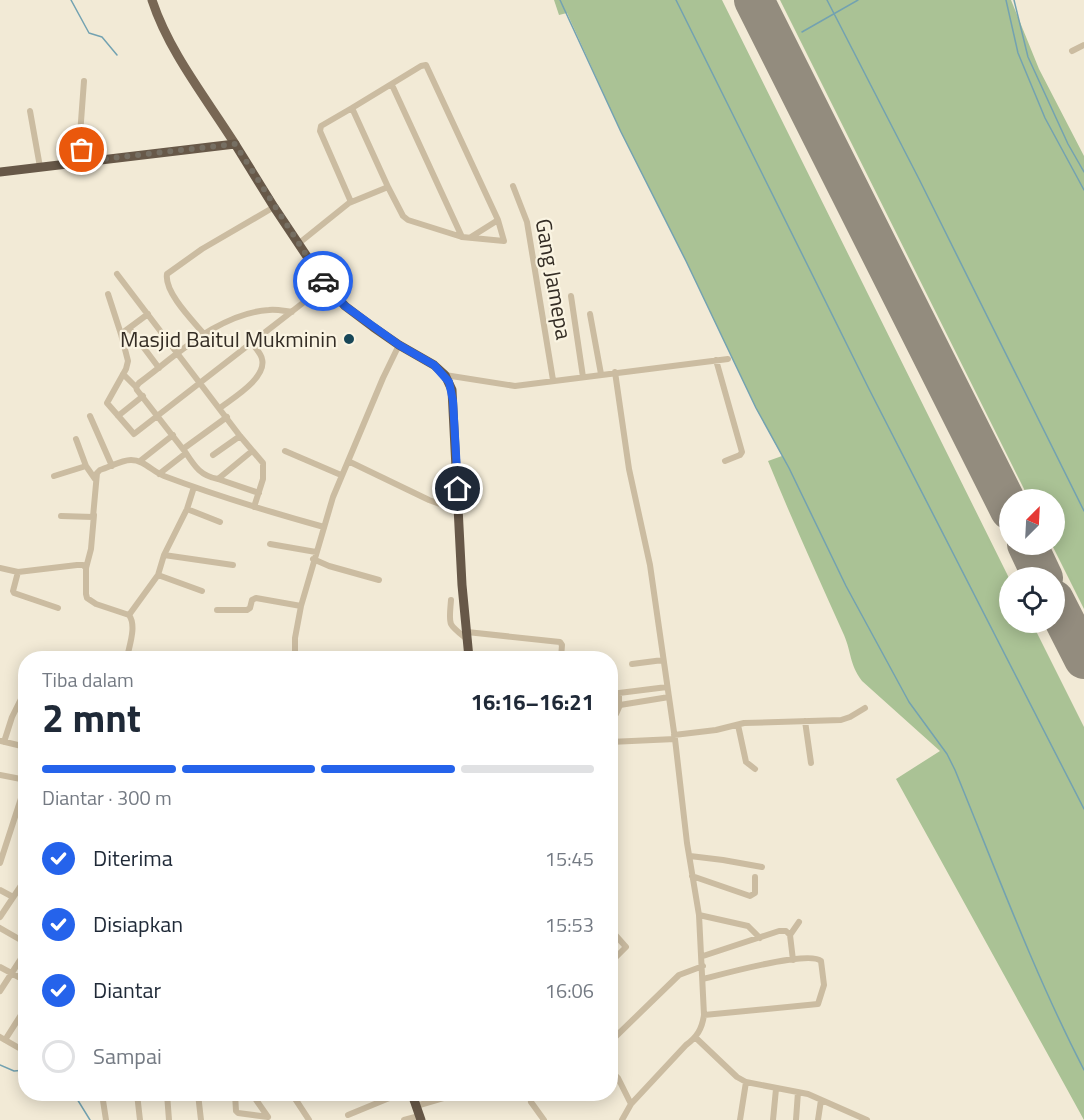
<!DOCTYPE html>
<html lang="id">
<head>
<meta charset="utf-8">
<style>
	:root { --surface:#fff; --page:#f6f6f7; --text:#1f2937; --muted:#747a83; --line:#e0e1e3; --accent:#2563eb }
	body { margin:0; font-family:"Titillium Web",sans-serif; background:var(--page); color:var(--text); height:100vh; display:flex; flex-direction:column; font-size:22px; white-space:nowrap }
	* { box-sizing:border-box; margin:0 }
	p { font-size:20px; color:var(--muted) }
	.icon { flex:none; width:33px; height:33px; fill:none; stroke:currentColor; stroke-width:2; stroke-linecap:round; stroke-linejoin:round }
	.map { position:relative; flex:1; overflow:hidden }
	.drawer { position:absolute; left:18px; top:651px; width:600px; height:450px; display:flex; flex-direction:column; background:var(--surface); border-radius:24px; box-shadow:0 3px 15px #0003 }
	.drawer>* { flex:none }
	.needle { width:39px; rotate:24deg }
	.tools { position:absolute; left:999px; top:489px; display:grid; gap:12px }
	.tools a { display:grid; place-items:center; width:66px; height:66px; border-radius:50%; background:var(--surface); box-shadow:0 3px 15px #0003; font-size:30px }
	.pin { position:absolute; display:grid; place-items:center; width:51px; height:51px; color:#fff; margin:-26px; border:3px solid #fff; border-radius:50%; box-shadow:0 2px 6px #0007 }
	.courier { position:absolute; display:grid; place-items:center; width:60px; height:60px; margin:-30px; border:4px solid #2563eb; border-radius:50%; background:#fff; color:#222; box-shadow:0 2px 8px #0007 }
	.summary em { font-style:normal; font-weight:700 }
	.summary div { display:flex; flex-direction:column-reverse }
	.summary { display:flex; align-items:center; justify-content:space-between; height:102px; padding:0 24px }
	h1 { font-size:39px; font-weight:700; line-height:45px }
	.bar { display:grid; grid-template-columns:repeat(4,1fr); gap:9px 6px; align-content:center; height:72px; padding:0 24px }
	.bar i { height:8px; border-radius:4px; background:var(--line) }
	.bar .selected { background:var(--accent) }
	.bar p { grid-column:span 4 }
	ol { padding:0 24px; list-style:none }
	li { display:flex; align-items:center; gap:18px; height:66px }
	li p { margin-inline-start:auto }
	li .icon { padding:6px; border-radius:50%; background:var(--accent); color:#fff; stroke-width:4 }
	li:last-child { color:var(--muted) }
	li i { width:33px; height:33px; border:3px solid var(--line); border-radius:50% }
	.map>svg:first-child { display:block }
	.green { fill:#aac295 }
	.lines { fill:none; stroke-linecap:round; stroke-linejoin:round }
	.stream { stroke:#73a2b1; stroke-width:1.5 }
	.runway { stroke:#938c7e; stroke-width:40 }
	.minor { stroke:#cbbca1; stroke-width:6 }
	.primary { stroke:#786754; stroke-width:9 }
	.trunk { stroke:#675848; stroke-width:9 }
	.done { stroke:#766f63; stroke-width:6; stroke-dasharray:0 10.8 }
	.route { stroke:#2563eb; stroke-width:8 }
	.poi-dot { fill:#184758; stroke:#faf4e2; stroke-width:2 }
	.labels { text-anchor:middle; stroke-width:4.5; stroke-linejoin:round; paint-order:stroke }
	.street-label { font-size:22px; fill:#342d25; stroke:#faf4e2 }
	.poi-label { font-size:22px; fill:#342d25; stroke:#faf4e2; text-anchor:end }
</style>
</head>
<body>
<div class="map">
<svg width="1084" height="1120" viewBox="0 0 1084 1120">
	<rect width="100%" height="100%" fill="#f2ead6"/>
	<path class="green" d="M554,0H722L1009,578L1010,622L1032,623L1084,727V1120L896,779L940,751L862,681C849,663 852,654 844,635C818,577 792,520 768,461L782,456L756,408L686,261L621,132L567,13L559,15Z
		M780,0H1011L1039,69L1084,156V609L1052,545L1054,544V500L1029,499Z"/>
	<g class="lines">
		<path class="stream" d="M71,0L89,33L102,37L117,55
			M560,0L621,132L686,261L756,408L789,468L846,586L909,702L947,754L955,770C996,870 1034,973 1084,1070
			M676,0L869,389L1084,809
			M827,0L919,179L1084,511
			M1006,0L1018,53L1045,118L1084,190
			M1014,0L1028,57L1068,144L1084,172
			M802,32L858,0
			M0,1065L14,1071L26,1070
			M74,1094L90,1120"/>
		<path class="runway" d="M754,0L1010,510
			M1027,544L1043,578
			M1054,600L1084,659"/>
		<path class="minor" d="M1072,51L1084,45
			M84,81L80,135L85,161
			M392,85L462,237
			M30,111L40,167
			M513,186L527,222L553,380
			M351,202L320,131L321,126L352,108
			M471,237L498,220
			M298,244L349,203L388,187L403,216L408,220L462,237L504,241L498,220L426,65L421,66L352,108L388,187
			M117,274L240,436L263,463V479L254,507
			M108,294L121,334
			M571,296L583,377
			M148,314L121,334L128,361L126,369L107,403L134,434L326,285
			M590,314L601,374
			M129,328L159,368
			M204,334C193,321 164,292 167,274L202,249L274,207
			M716,360L742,452L740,455L725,461
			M615,372L629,469L650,565L675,739L687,843L699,915L704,1015C702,1029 697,1037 686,1045L631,1104L622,1120
			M123,374L136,387
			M445,375L515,386L728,359
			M220,408C233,398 267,378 262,359C261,353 255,348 252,343
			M90,416L112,466
			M118,416L143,396
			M76,439L86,466L95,479
			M183,449L227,417
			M285,451L341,475
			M186,453L137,390L136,387L139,383C177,355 219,313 269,310C276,309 284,311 292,312
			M213,455L240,436
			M140,461L173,435
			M348,461L429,500L459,511
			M159,474L186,453C195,467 201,476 218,479L252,451
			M54,476L86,466
			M218,479L259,493
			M187,509L220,522
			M94,515L91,549L86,568V594L87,598L96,604L129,615C137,626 129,646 127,658
			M61,516L93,517L97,473L100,470C110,467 121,460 131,460C144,460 153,472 164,476C217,496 270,512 324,527
			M270,544L316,552
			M164,555L233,565
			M313,559L329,566L379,580
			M0,568L18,572L77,565H83L86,568
			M18,572L13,591L14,593L58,608
			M158,575L202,591
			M451,600C449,626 447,623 467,639
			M217,610H247L250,608L252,600L256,598L301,606
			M129,615L158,575L164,555L187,509L194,487
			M467,632L560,642L562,645L561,658
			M295,655H382
			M40,658L47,656L58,658
			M295,658V638L301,606L333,497L383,378L399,345
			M632,664L663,660
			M619,705V693L667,687
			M610,719L616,714L620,705L669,697
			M805,721L811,763
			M738,725L746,762L755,769
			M674,735L716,730L744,723L841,720L850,717L865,708
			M1,741L26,747
			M4,742L12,717L26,689
			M610,742L675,739
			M0,775L26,780
			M690,856L723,860L762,867
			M0,863L26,783
			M692,876L750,896L755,893V877
			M0,890L13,897
			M699,915L748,926L760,938
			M0,917L26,878
			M0,928L26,943
			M610,929L626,947L610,963
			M703,956L779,931H786L790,935
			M793,960L790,935L799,922
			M0,967L26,981
			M703,979C723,974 809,950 821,961L824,985L818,1004L704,1015
			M0,991L26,951
			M0,1037L26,1052
			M696,1038L737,1077L746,1082L808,1094L867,1120
			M5,1040L26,1007
			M610,1042L679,975L703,966
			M610,1070L618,1078L631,1104
			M102,1094L106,1120
			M137,1094L140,1120
			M167,1094L169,1120
			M198,1094L201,1120
			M235,1094L236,1111L238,1113L268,1117
			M252,1094L268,1117
			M292,1094L309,1120
			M531,1102L544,1120
			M416,1106L457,1094
			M348,1115L399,1094
			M404,1120L419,1116
			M740,1120L746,1082
			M773,1120L776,1089
			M796,1120L798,1092
			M818,1120L821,1100"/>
		<path class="primary" d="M152,0C169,52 206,98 235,144"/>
		<path class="trunk" d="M0,172L235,144L274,207L326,285L345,306L373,327L399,345L434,365L445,375L452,390L462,585L469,658
			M412,1094L421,1120"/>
	</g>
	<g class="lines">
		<path class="done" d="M82,150L85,161L235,144L323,281"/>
		<path class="route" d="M323,281L345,306L399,345L434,365L449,382L453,401L458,489"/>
	</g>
	<circle class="poi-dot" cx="349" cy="339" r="6"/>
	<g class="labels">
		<g class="street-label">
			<text transform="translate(554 279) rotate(80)" y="8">Gang Jamepa</text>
		</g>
		<g class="poi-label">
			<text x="337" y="347">Masjid Baitul Mukminin</text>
		</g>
	</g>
</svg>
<div class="tools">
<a><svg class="needle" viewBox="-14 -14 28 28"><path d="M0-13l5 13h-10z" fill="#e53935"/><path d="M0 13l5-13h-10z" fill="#747a83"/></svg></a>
<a><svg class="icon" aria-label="locate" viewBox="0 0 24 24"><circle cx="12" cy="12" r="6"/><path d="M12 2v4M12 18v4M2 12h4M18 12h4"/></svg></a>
</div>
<div class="pin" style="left:82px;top:150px;background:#ea580c"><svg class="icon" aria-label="bag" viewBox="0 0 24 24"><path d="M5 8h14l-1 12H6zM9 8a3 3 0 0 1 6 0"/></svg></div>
<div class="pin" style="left:458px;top:489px;background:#1f2937"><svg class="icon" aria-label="home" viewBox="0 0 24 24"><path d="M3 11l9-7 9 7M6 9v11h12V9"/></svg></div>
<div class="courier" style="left:323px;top:281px"><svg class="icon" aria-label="car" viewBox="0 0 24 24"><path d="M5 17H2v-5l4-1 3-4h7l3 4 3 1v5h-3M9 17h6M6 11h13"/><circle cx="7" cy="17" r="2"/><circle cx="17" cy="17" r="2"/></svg></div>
<section class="drawer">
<div class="summary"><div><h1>2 mnt</h1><p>Tiba dalam</p></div><em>16:16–16:21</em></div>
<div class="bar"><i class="selected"></i><i class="selected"></i><i class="selected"></i><i></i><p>Diantar · 300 m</p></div>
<ol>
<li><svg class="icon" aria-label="check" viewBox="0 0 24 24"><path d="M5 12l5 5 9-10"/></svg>Diterima<p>15:45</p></li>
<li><svg class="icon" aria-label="check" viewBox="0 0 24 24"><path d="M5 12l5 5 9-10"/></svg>Disiapkan<p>15:53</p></li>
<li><svg class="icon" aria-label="check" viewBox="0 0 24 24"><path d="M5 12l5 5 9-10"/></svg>Diantar<p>16:06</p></li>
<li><i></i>Sampai</li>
</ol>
</section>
</div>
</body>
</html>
